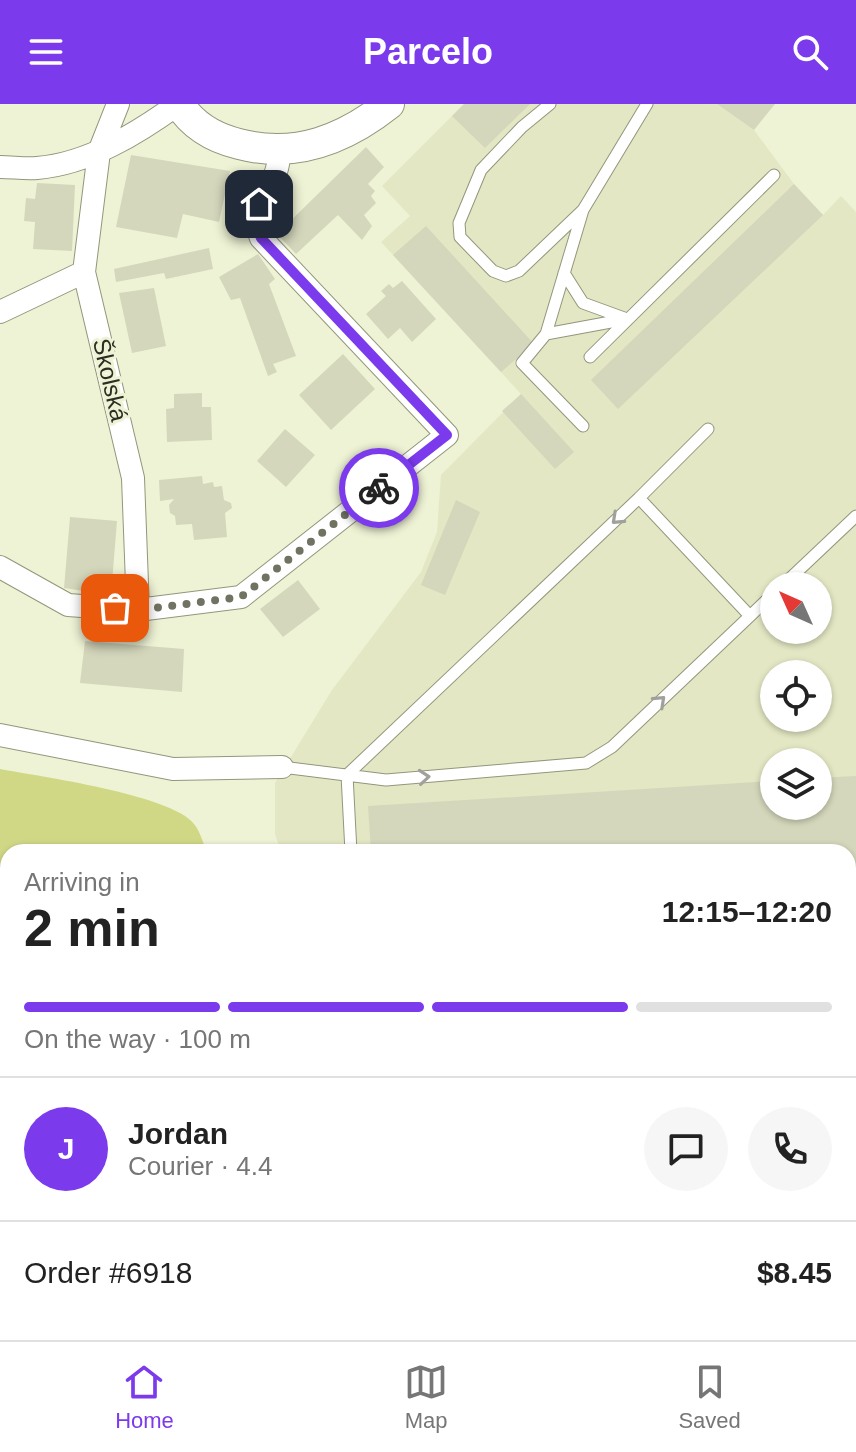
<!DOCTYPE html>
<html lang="en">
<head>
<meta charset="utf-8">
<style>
	:root { --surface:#fff; --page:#f6f6f6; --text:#222; --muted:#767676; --line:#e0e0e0; --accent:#7c3aed }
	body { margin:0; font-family:Helvetica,sans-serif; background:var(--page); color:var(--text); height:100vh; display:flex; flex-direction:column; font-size:30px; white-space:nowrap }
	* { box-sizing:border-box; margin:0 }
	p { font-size:26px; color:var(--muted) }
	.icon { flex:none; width:44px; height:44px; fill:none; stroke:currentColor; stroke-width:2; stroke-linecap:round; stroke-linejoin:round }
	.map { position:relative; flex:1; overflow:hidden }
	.panel { position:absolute; left:0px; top:740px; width:856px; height:496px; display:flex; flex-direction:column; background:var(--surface); border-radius:24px 24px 0 0; box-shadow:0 2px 6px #0004 }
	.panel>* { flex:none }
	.needle { width:52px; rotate:315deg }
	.tools { position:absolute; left:760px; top:468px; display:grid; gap:16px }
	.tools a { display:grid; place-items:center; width:72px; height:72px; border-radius:50%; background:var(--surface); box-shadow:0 2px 6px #0004; font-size:40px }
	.pin { position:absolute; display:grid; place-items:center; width:68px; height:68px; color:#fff; margin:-34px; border-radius:16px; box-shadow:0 4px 12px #0006 }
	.courier { position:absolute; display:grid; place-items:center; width:80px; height:80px; margin:-40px; border:6px solid #7c3aed; border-radius:50%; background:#fff; color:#222; box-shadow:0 2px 10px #0007 }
	.head em { font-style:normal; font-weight:600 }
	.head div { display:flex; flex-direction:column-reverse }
	.head { display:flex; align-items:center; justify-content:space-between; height:136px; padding:0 24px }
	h1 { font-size:52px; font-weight:600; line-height:60px }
	.bar { display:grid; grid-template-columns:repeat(4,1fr); gap:12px 8px; align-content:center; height:96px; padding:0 24px }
	.bar i { height:10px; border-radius:6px; background:var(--line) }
	.bar .selected { background:var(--accent) }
	.bar p { grid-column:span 4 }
	.line { display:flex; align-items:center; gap:20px; padding:0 24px; border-top:2px solid var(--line) }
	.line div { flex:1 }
	.round { display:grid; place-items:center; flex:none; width:84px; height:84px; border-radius:42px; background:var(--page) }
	header { display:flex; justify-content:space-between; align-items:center; height:104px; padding:0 24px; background:var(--accent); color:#fff; font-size:36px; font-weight:600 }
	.dock { display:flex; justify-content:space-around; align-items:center; height:112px; border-top:2px solid var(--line); background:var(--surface); font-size:22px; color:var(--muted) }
	.dock a { display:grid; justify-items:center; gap:4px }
	.dock .selected { color:var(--accent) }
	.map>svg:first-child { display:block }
	.built { fill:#e3e7c3; fill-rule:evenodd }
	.water { fill:#d1d885 }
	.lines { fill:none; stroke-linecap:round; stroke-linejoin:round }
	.stream { stroke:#d1d885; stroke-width:8 }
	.building { fill:#d4d7bb }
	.lane-casing { stroke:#93967b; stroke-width:13 }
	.street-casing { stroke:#93967b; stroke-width:24 }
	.secondary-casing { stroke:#93967b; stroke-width:32 }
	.lane { stroke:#fff; stroke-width:11 }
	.street { stroke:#fff; stroke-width:22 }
	.secondary { stroke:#fff; stroke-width:30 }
	.rail { stroke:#4e5142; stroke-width:6; stroke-dasharray:16 8; stroke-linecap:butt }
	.oneway { stroke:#a0a19c }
	.done { stroke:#707361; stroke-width:8; stroke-dasharray:0 14.4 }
	.route { stroke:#7c3aed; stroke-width:10 }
	.labels { text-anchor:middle; stroke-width:6; stroke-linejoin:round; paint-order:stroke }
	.street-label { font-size:24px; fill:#2c2e23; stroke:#eff3d5 }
</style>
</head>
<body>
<header><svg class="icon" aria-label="menu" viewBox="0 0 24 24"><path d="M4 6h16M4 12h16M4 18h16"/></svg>Parcelo<svg class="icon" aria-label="search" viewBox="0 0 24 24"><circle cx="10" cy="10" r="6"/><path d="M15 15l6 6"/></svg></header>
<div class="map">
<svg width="856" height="1236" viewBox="0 0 856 1236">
	<rect width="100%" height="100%" fill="#eff3d5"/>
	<path class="built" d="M464,0H717L754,26L794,80L823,111L841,92L856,108V879H848V748H281L275,730V679L332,586L421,468L437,428L441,371L521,290L381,138L410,112L382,82ZM774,482H818V526H774ZM774,570H818V614H774ZM774,658H818V702H774Z
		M856,891V987H848V892Z
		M0,957H8V1024H0Z
		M856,1189V1236H445L515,1228H848V1190Z"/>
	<path class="water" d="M0,665C38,672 173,691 194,720C200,727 203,739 207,748H8V928L0,929Z"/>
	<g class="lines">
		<path class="stream" d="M848,895H856"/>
	</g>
	<path class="building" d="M464,0H530L485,44L452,12Z
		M717,0H775L754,26Z
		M366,43L384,63L368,80L375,87L371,92L376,99L364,111L372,122L362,136L338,111L296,150L277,130Z
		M131,51L230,67L219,118L183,110L177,134L116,123Z
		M37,79L75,81L72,147L33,145L35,118L24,117L26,94L35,95Z
		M794,80L823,111L618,305L591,276Z
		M426,122L534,240L501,268L393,151Z
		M209,144L213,165L166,175L164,169L116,178L114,165Z
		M258,150L275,175L269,180L296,252L273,260L277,268L268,272L240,194L231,196L219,173Z
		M402,177L436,215L412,238L400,224L388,235L366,210L386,192L381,187L389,180L393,184Z
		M154,184L166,242L132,249L119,189Z
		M343,250L375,285L331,326L299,291Z
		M202,289V303H211L212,336L167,338L166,305L174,304V290Z
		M521,290L574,348L555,365L502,307Z
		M285,325L315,351L286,383L257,357Z
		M202,372L203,380L213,378L214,383L222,382L224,396L231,399L232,404L225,409L227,433L194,436L192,420L176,421L175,412L170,409L169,401L174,395L160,397L159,376Z
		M456,396L480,408L445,491L421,481Z
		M70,413L117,417L111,491L64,484Z
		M298,476L320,505L283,533L260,505Z
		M85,537L184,545L182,588L80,579Z
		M856,672V829L848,830V748H371L368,702L774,677V702H818V674Z"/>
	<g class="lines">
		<g class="lane-casing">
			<path id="lane" d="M550,0L522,23L481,66L459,119L460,133L493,167L506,172L519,167L583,106L647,0
				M564,169L583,199L627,215L546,230L583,106
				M546,230L522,259L583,322
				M590,253L774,71
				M639,394L708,325
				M782,482L856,412
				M750,512L774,489
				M282,663L386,676L586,659L612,643L750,512L639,394L347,671L351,748
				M0,1114H8
				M848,1221L856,1220
				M668,1236L765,1228"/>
		</g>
		<g class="street-casing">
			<path id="street" d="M118,0L99,48L84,168L133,374L138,506
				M0,63C12,63 25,65 37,64C88,60 138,29 178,0
				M0,208L84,168
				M0,463L68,501L138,506L241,493L447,331L261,134C249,105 264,98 274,73C278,65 279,56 280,47
				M0,631L173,665L282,663"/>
		</g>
		<g class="secondary-casing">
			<path id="secondary" d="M179,0C193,22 214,34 239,40C296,55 345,35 389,0"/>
		</g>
		<use href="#lane" class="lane"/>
		<use href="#street" class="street"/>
		<use href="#secondary" class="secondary"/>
		<path class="rail" d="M848,916L856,915
			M0,990H8"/>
	</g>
	<defs><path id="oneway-chevron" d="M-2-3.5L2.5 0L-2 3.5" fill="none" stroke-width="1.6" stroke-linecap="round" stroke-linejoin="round" transform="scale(2)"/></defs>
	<g class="oneway">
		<use href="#oneway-chevron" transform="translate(617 415) rotate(137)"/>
		<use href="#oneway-chevron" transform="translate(660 597) rotate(-43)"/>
		<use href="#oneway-chevron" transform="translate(424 673) rotate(-5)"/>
	</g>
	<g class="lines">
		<path class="done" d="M115,504L138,506L241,493L379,384"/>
		<path class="route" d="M259,100L255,120L261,134L447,331L379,384"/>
	</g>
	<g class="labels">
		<g class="street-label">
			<text transform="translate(110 276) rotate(77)" y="8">Školská</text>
		</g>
	</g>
</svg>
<div class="tools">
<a><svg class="needle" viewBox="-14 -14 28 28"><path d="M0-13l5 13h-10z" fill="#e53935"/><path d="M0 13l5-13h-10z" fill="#767676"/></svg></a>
<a><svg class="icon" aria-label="locate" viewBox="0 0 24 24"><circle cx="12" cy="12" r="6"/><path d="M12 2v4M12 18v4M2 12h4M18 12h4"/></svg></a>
<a><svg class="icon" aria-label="layers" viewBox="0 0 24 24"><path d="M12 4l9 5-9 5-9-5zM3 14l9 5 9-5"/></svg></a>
</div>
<div class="pin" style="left:115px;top:504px;background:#ea580c"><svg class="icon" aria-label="bag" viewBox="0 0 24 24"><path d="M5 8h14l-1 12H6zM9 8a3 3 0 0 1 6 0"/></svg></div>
<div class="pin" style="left:259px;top:100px;background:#1f2937"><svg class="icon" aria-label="home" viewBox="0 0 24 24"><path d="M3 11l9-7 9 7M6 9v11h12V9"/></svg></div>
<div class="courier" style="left:379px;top:384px"><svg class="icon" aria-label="bike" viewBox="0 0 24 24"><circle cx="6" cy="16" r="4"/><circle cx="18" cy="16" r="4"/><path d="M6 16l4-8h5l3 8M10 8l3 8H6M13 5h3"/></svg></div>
<section class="panel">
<div class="head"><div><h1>2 min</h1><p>Arriving in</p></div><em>12:15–12:20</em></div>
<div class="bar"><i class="selected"></i><i class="selected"></i><i class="selected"></i><i></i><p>On the way · 100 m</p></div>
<div class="line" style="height:144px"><b class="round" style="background:var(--accent);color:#fff">J</b><div><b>Jordan</b><p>Courier · 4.4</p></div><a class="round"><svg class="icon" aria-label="chat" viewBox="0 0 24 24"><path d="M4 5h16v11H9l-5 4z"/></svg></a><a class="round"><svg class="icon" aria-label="phone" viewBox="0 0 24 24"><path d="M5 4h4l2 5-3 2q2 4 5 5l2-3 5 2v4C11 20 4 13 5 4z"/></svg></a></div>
<div class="line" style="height:104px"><div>Order #6918</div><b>$8.45</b></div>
</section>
</div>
<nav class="dock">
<a class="selected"><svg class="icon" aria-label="home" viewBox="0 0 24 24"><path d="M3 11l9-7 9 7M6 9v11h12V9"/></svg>Home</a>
<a><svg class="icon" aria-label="map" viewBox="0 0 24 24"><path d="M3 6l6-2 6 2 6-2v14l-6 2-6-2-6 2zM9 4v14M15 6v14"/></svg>Map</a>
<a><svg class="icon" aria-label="saved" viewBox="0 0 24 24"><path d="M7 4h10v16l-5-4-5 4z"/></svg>Saved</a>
</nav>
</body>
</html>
